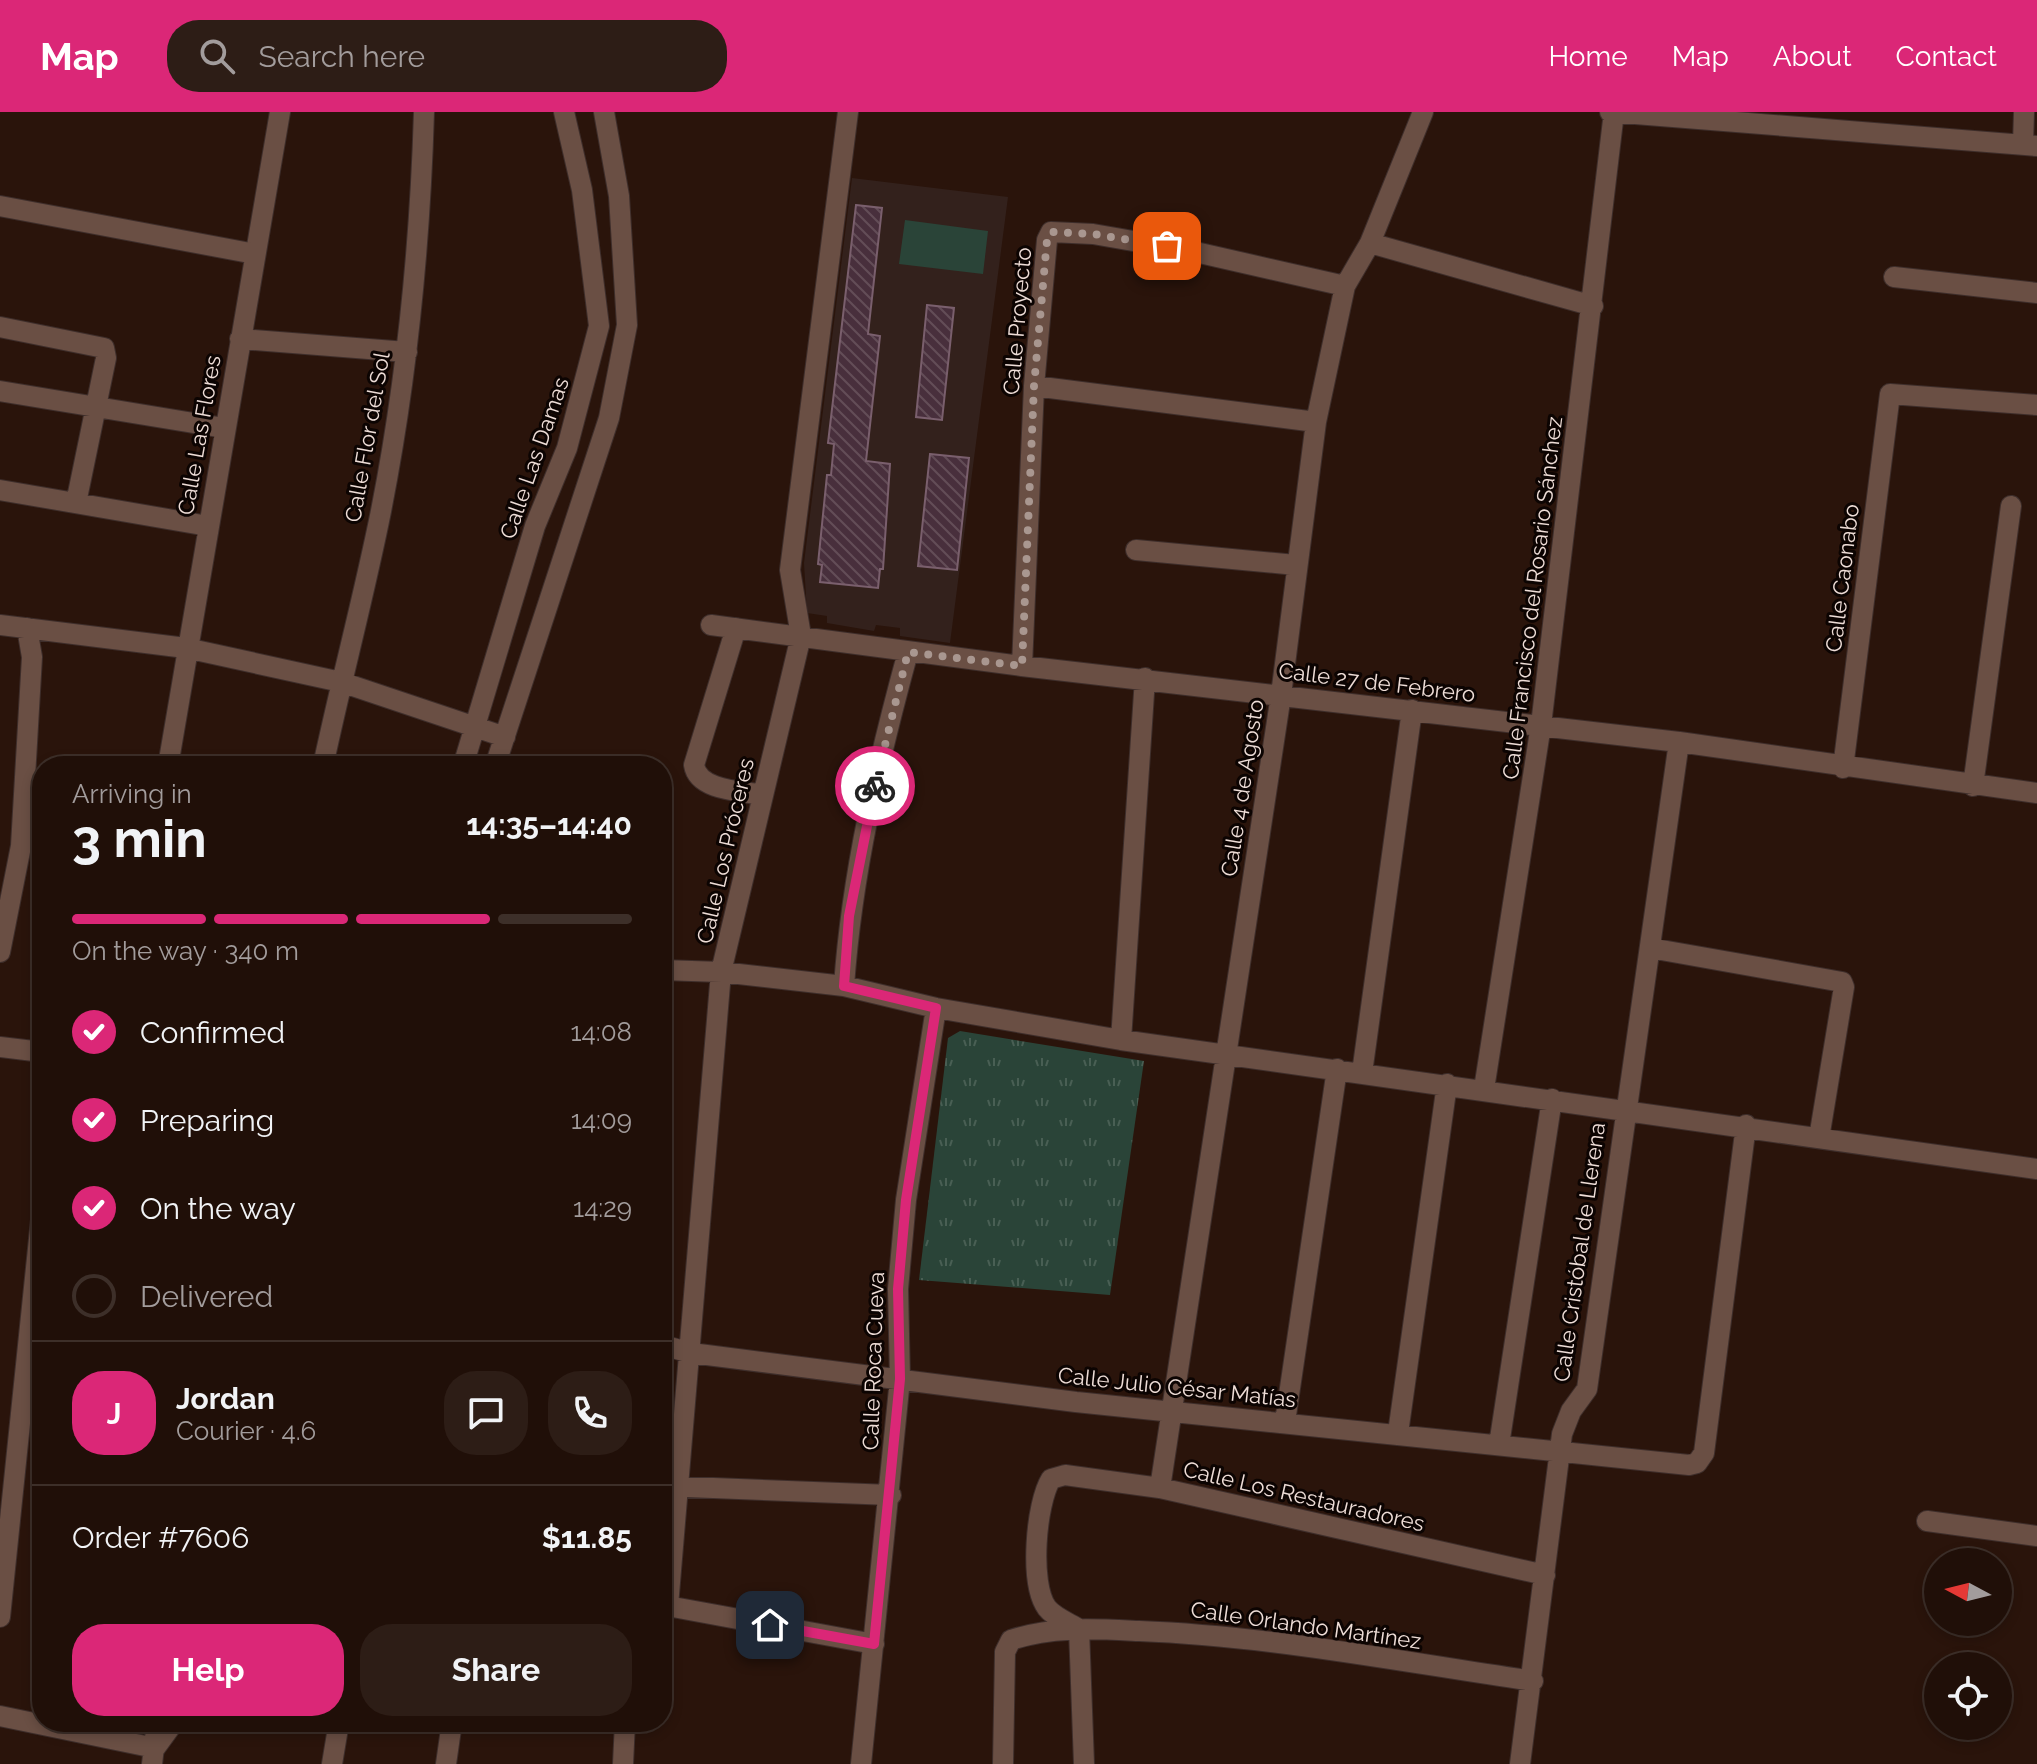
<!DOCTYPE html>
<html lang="en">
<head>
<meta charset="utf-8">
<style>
	:root { --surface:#200f08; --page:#2d1d16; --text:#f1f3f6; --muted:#a29c9c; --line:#3d2f29; --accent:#db2777 }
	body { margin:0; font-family:Raleway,sans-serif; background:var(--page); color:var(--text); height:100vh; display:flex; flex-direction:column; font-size:30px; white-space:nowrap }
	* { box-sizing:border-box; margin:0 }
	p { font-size:26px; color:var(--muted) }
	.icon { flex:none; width:44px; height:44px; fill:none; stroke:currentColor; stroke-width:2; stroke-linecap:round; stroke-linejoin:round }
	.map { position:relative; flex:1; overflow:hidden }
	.panel { position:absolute; left:32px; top:644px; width:640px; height:976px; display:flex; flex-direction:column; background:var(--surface); border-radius:32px; box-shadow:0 4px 12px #0003,0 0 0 2px var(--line) }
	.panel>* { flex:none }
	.needle { width:52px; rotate:277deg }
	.controls { position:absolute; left:1924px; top:1436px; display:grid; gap:16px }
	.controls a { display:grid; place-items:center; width:88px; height:88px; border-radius:50%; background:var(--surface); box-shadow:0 4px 12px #0003,0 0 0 2px var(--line); font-size:40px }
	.pin { position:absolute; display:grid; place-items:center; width:68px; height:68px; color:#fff; margin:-34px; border-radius:16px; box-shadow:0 4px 12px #0006 }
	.courier { position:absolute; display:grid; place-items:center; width:80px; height:80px; margin:-40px; border:6px solid #db2777; border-radius:50%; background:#fff; color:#222; box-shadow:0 2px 10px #0007 }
	.summary em { font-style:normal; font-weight:700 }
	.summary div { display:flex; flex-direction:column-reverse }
	.summary { display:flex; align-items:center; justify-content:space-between; height:136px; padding:0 40px }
	h1 { font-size:52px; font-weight:700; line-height:60px }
	.bar { display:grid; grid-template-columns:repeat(4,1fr); gap:12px 8px; align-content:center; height:96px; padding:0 40px }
	.bar i { height:10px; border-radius:6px; background:var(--line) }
	.bar .current { background:var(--accent) }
	.bar p { grid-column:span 4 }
	.line { display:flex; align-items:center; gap:20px; padding:0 40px; border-top:2px solid var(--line) }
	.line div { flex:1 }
	.round { display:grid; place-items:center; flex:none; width:84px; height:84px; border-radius:32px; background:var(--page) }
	ol { padding:0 40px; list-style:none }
	li { display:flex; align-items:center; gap:24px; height:88px }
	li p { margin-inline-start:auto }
	li .icon { padding:8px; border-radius:50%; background:var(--accent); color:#fff; stroke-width:4 }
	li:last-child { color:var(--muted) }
	li i { width:44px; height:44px; border:4px solid var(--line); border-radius:50% }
	.button { display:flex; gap:16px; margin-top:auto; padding:16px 40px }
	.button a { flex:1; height:92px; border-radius:32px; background:var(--accent); color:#fff; font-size:32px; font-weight:700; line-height:92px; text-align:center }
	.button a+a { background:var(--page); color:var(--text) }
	header { display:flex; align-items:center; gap:48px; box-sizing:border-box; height:112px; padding:0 40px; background:var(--accent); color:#fff }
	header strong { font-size:38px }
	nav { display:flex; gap:44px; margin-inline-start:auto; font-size:28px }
	.search { width:560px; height:72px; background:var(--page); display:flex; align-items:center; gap:20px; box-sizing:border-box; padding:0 28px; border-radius:32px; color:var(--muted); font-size:30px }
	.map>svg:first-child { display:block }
	.education { fill:#33211c }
	.grass { fill:url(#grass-tufts) }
	.pitch { fill:#2a4438 }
	.building { fill:url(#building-back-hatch); stroke:#7a5f6d; stroke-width:2 }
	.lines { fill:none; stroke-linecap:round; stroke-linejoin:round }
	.minor-casing { stroke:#3e2e2b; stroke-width:22 }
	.minor { stroke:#6a4f44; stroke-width:20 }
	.done { stroke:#a99790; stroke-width:8; stroke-dasharray:0 14.4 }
	.route { stroke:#db2777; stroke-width:10 }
	.labels { text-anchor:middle; stroke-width:6; stroke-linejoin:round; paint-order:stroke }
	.street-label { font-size:22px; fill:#eeddd7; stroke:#0c0402 }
</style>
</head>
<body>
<header>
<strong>Map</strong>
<div class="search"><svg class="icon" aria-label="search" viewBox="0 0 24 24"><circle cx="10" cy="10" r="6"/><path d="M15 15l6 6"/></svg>Search here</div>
<nav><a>Home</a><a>Map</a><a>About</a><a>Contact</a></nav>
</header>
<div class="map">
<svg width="2037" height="1652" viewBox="0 0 2037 1652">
	<defs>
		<pattern id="grass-tufts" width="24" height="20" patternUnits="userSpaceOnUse" patternTransform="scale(2)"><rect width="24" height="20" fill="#2a4438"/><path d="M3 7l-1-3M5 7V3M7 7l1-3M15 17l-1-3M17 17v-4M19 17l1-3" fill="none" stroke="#495f54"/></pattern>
		<pattern id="building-back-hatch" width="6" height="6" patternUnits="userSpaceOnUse" patternTransform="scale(2)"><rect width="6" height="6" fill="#482f3c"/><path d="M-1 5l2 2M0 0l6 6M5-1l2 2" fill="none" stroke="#634d57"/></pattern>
	</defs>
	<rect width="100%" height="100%" fill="#2a140b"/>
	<path class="education" d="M852,66L1008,85L950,531L900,524V516L876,513L874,519L827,511V504L807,501L804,451Z"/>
	<path class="grass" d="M960,919L1144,949L1110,1183L919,1168L948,926Z"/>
	<path class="pitch" d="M905,108L988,119L983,162L899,152Z"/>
	<path class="building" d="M856,93L882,96L868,222L880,224L866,349L890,352L883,457H880L878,476L820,470L822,453L818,452L827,363H831L834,332L828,331Z
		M927,193L954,196L942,308L916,305Z
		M930,342L969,346L957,458L918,454Z"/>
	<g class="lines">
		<g class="minor-casing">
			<path id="minor" d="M1610,0L2037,34
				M2023,32L2024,0
				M0,94L255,142
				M1370,131L1593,194
				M1894,165L2037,181
				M0,215L104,236L106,246L76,391
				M240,227L407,240
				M1034,274L1316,310
				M0,279L224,316
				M0,378L208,414
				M1136,438L1296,453
				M0,513L186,536L341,570L505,625
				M711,513L1022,554L1679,630L2037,681
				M736,516L694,653C698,679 742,679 763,683
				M1022,554L1034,274L1047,128L1051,120L1093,122L1191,139L1345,174
				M168,654L280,0
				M323,654C341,569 364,484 381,399C407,267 420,134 424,0
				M463,654L535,414L567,336L599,214L582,78L564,0
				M495,654L609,306L627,213L619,84L604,0
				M1843,656L1890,282L2037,293
				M1973,674L2011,394
				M1650,836L1842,870L1844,875L1819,1026
				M0,840L21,734L32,545L27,516
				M662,858L721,860L844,874L936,896L1121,928L2037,1057
				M844,874C852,760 878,650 908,540
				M1121,928L1145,566
				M0,935L42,940
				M1362,961L1412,598
				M1484,977L1541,613L1614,0
				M662,1233L691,1241L1076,1290L1689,1353L1697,1351L1704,1341L1746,1013
				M1285,1310L1337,957
				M1398,1321L1447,972
				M1499,1333L1552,987
				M662,1374L891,1383
				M1160,1376L1281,583L1316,310L1345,174L1370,131L1423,0
				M1927,1409L2037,1424
				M662,1493L874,1532
				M668,1494L721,860L801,524L790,458L848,0
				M0,1505L42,1098
				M0,1604L155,1636
				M155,1636L174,1610
				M152,1652L157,1610
				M332,1652L339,1610
				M446,1652L452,1610
				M623,1652L625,1610
				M861,1652L900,1267L898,1177L906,1088L936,896
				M1003,1652L1005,1540L1011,1528C1052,1514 1096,1517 1139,1519C1271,1524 1402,1550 1533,1569
				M1084,1652L1079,1517C1069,1511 1054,1505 1047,1496C1029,1472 1036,1391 1051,1367L1065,1363L1160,1376L1545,1463
				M1520,1652L1562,1322L1571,1299L1587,1277L1679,630"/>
		</g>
		<use href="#minor" class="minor"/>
	</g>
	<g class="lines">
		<path class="done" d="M875,674L908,540L1022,554L1034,274L1047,128L1051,120L1093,122L1167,134"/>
		<path class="route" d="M770,1513L874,1532L900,1267L898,1177L906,1088L936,896L844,874L849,804L875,674"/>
	</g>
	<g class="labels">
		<g class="street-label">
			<text transform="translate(1017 209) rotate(-85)" y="8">Calle Proyecto</text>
			<text transform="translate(199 323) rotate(-80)" y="8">Calle Las Flores</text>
			<text transform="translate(367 325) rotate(-80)" y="8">Calle Flor del Sol</text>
			<text transform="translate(534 346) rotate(-71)" y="8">Calle Las Damas</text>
			<text transform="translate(1842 466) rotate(-83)" y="8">Calle Caonabo</text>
			<text transform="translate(1532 486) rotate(-83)" y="8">Calle Francisco del Rosario Sánchez</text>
			<text transform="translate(1377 570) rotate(7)" y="8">Calle 27 de Febrero</text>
			<text transform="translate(1242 676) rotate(-81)" y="8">Calle 4 de Agosto</text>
			<text transform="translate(725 739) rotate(-77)" y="8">Calle Los Próceres</text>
			<text transform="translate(1579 1140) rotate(-82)" y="8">Calle Cristóbal de Llerena</text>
			<text transform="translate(873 1249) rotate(-88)" y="8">Calle Roca Cueva</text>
			<text transform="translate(1177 1275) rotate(6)" y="8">Calle Julio César Matías</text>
			<text transform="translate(1304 1384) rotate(13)" y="8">Calle Los Restauradores</text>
			<text transform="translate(1306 1513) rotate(8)" y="8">Calle Orlando Martínez</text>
		</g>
	</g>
</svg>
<div class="controls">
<a><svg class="needle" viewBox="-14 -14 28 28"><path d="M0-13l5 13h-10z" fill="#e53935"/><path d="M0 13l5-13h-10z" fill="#a29c9c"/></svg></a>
<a><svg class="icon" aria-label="locate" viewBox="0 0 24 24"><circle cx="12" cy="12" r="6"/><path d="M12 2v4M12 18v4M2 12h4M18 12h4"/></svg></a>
</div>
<div class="pin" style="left:1167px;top:134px;background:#ea580c"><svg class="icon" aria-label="bag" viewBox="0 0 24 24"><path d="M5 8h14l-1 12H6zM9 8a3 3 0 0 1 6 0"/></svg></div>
<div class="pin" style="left:770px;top:1513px;background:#1f2937"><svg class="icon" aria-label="home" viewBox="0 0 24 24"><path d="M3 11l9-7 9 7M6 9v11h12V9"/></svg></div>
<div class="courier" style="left:875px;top:674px"><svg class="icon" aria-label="bike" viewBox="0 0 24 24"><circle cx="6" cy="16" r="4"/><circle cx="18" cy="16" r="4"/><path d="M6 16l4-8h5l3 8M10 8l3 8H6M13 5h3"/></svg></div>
<section class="panel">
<div class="summary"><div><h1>3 min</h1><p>Arriving in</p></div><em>14:35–14:40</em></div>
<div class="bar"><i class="current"></i><i class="current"></i><i class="current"></i><i></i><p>On the way · 340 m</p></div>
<ol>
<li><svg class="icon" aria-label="check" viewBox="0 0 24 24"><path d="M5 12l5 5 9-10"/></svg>Confirmed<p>14:08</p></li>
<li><svg class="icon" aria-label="check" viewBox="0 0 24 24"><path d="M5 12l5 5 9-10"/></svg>Preparing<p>14:09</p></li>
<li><svg class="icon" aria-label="check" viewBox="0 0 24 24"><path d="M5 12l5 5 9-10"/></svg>On the way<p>14:29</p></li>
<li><i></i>Delivered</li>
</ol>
<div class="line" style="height:144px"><b class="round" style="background:var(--accent);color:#fff">J</b><div><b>Jordan</b><p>Courier · 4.6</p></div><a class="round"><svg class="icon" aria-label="chat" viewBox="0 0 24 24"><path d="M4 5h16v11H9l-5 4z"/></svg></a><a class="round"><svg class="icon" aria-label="phone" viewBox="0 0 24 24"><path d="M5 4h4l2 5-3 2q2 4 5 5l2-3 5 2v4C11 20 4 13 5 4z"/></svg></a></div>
<div class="line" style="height:104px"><div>Order #7606</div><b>$11.85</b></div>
<div class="button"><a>Help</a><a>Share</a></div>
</section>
</div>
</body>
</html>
